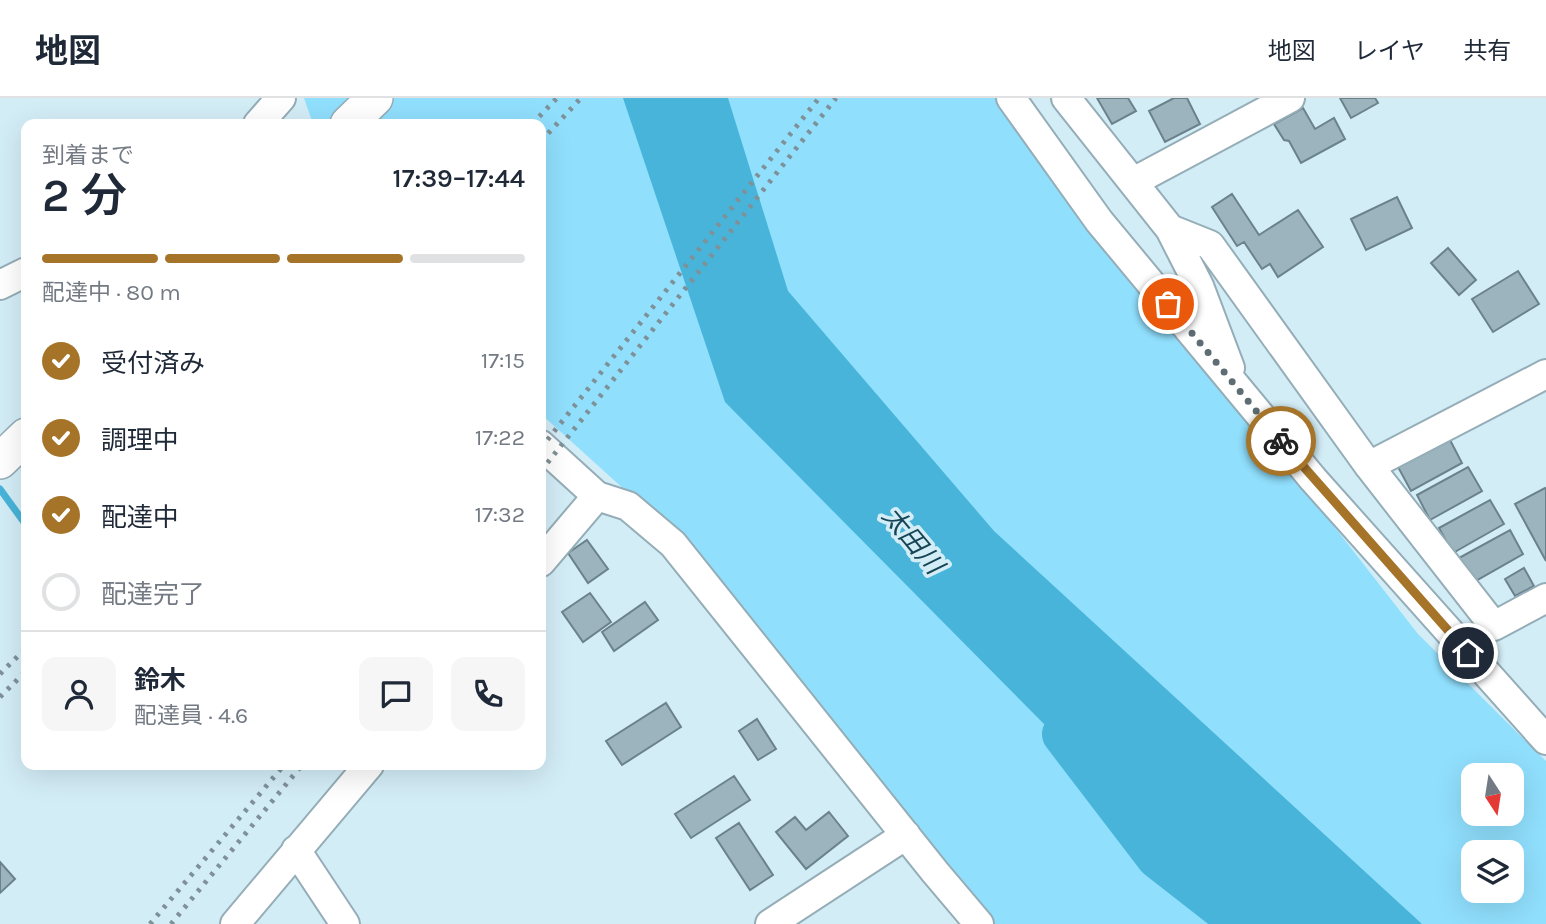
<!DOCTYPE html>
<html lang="ja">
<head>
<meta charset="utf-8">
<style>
	:root { --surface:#fff; --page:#f6f6f7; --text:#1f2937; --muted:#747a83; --line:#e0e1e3; --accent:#a57429 }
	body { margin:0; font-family:Karla,"Noto Sans JP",sans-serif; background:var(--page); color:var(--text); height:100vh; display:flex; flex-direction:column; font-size:26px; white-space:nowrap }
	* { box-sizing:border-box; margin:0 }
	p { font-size:23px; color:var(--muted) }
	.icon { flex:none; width:38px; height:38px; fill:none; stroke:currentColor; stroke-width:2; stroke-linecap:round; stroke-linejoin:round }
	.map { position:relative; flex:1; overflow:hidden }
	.panel { position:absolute; left:21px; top:21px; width:525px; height:651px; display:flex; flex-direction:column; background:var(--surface); border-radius:14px; box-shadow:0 7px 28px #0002 }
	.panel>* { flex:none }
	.needle { width:46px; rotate:168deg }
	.buttons { position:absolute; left:1461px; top:665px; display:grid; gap:14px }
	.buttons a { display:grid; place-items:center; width:63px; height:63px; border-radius:14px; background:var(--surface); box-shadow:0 7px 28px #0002; font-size:35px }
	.pin { position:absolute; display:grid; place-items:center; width:60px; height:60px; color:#fff; margin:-30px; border:4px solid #fff; border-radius:50%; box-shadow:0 2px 7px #0007 }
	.courier { position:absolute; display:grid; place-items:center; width:70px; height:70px; margin:-35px; border:5px solid #a57429; border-radius:50%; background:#fff; color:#222; box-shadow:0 2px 9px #0007 }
	.summary em { font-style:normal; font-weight:600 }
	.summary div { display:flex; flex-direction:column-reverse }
	.summary { display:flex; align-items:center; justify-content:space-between; height:119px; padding:0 21px }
	h1 { font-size:46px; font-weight:600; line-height:52px }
	.bar { display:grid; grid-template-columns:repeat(4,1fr); gap:10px 7px; align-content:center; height:84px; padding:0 21px }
	.bar i { height:9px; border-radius:5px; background:var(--line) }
	.bar .active { background:var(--accent) }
	.bar p { grid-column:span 4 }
	.line { display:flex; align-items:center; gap:18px; padding:0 21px; border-top:2px solid var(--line) }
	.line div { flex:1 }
	.round { display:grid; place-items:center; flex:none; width:74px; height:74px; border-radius:14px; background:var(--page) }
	ol { padding:0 21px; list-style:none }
	li { display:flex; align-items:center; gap:21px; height:77px }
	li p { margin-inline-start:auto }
	li .icon { padding:7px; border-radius:50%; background:var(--accent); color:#fff; stroke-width:4 }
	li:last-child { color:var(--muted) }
	li i { width:38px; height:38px; border:4px solid var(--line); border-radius:50% }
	header { display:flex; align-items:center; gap:42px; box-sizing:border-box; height:98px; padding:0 35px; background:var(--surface); border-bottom:2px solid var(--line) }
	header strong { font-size:33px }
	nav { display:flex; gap:38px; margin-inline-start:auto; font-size:24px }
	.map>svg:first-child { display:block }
	.green { fill:#90dffd; fill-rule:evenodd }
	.water { fill:#48b4d9 }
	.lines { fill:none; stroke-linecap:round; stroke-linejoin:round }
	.stream { stroke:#48b4d9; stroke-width:7 }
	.river { stroke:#48b4d9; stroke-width:44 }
	.building { fill:#9cb4be; stroke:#6b828c; stroke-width:2 }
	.minor-casing { stroke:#95adb7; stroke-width:32 }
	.tertiary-casing { stroke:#95adb7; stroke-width:38 }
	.minor { stroke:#fff; stroke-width:28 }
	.tertiary { stroke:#fff; stroke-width:35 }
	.rail { stroke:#7f9198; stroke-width:5; stroke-dasharray:3.5 7; stroke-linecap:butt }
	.done { stroke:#5e6d73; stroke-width:7; stroke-dasharray:0 12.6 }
	.route { stroke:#a57429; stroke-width:9 }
	.labels { text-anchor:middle; stroke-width:7; stroke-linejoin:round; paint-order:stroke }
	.water-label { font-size:26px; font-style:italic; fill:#174555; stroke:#d3edf7 }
</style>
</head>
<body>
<header>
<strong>地図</strong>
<nav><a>地図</a><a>レイヤ</a><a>共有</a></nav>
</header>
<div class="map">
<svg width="1546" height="826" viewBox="0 0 1546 826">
	<rect width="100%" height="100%" fill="#d3edf7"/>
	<path class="green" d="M304,0H1000L1418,536L1546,663V826H980L702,462L541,316V26H313ZM1474,677H1512V716H1474ZM1474,754H1512V793H1474Z"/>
	<path class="water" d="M623,0H728L788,193L994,433L1422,826H1242L725,304Z"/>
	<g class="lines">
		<path class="stream" d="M0,391L26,427"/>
		<path class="river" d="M1064,636L1158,759L1244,826"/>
	</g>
	<path class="building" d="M1097,0H1128L1136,13L1112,26Z
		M1174,0H1187L1200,26L1165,44L1149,13Z
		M1340,0H1375L1378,5L1351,20Z
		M1303,10L1315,31L1334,20L1345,41L1301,65L1289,43L1284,42L1274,26Z
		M1232,96L1259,137L1298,112L1323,149L1278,179L1270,166L1262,171L1244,144L1237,148L1212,109Z
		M1397,99L1412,130L1366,152L1351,121Z
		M1448,150L1476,182L1459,197L1431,165Z
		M1518,173L1539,206L1493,234L1472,201Z
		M1449,340L1462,365L1411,393L1398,369Z
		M1468,369L1482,393L1430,422L1417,397Z
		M1545,390L1546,391V463L1515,406Z
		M1490,402L1504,426L1453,455L1439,430Z
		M1510,432L1523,456L1472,485L1459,460Z
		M587,442L608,471L588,485L568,455Z
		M1524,470L1534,488L1515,498L1505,481Z
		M590,495L611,524L583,544L562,514Z
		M645,504L658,522L614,553L602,534Z
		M666,605L681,629L622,667L606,643Z
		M757,621L776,651L758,662L739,633Z
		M734,678L750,702L691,740L675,716Z
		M829,714L848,738L806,771L776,734L795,719L806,732Z
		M739,725L773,777L750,792L716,740Z
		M0,764L15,781L0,795Z"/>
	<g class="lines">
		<g class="minor-casing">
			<path id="minor" d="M1011,0L1099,123L1313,381L1546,642
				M1066,0L1170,131L1210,147L1369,368L1494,528L1546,500
				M258,26L281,0
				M1133,84L1290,0
				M1170,131L1199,188L1230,270
				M0,187L26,174
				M541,347L597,398L628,408L673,446L935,774L979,826
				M1369,368L1546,276
				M541,464L597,398
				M296,752L345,826
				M235,826L369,667
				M770,826L906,737"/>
		</g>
		<g class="tertiary-casing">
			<path id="tertiary" d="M348,26L375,0
				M0,363L26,338"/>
		</g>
		<use href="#minor" class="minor"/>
		<use href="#tertiary" class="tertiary"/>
		<path class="rail" d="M532,26L557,0
			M541,43L581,0
			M541,350L819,0
			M541,373L836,0
			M0,576L26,550
			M0,599L26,573
			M150,826L284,667
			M171,826L302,667"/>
	</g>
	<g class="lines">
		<path class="done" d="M1168,206L1281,343"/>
		<path class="route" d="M1281,343L1468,555"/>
	</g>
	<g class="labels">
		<g class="water-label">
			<text transform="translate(913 442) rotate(50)" y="9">太田川</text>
		</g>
	</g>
</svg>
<div class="buttons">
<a><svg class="needle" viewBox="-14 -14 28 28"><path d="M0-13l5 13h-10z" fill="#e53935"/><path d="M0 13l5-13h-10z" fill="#747a83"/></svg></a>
<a><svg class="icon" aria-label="layers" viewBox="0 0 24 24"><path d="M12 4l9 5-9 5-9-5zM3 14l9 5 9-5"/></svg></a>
</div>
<div class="pin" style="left:1168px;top:206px;background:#ea580c"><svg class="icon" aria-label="bag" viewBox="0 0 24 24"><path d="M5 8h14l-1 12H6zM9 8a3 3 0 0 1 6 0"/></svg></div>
<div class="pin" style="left:1468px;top:555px;background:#1f2937"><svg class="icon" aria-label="home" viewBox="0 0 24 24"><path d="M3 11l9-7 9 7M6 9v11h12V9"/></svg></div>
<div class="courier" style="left:1281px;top:343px"><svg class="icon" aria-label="bike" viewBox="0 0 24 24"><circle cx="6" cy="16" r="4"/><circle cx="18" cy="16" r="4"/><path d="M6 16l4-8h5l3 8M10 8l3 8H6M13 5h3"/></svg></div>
<section class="panel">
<div class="summary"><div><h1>2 分</h1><p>到着まで</p></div><em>17:39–17:44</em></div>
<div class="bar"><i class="active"></i><i class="active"></i><i class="active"></i><i></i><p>配達中 · 80 m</p></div>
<ol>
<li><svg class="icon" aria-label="check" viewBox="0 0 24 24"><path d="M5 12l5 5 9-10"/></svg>受付済み<p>17:15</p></li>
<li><svg class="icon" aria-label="check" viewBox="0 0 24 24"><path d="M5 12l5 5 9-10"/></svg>調理中<p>17:22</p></li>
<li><svg class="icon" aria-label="check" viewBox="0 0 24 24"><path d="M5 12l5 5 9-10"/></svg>配達中<p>17:32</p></li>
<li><i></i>配達完了</li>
</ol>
<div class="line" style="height:126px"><a class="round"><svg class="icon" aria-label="person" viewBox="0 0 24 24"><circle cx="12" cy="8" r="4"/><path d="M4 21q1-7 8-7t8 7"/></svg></a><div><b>鈴木</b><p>配達員 · 4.6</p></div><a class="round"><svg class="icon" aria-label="chat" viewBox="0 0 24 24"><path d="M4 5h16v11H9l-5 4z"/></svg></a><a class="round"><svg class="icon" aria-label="phone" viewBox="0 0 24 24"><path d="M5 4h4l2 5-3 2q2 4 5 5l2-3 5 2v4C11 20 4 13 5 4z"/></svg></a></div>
</section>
</div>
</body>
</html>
